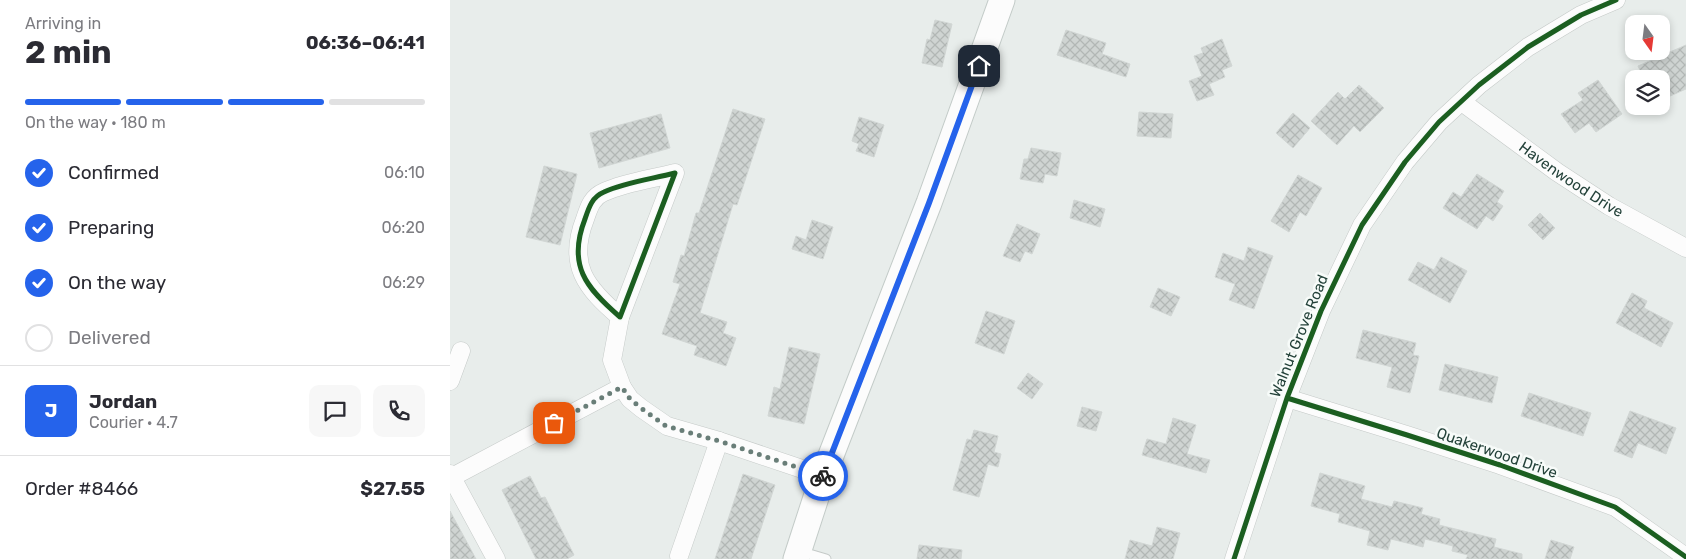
<!DOCTYPE html>
<html lang="en">
<head>
<meta charset="utf-8">
<style>
	:root { --surface:#fff; --page:#f7f7f7; --text:#2b2b33; --muted:#7c7c81; --line:#e1e1e2; --accent:#2563eb }
	body { margin:0; font-family:Rubik,sans-serif; background:var(--page); color:var(--text); height:100vh; display:flex; flex-direction:column; font-size:19px; white-space:nowrap }
	* { box-sizing:border-box; margin:0 }
	p { font-size:16px; color:var(--muted) }
	.icon { flex:none; width:28px; height:28px; fill:none; stroke:currentColor; stroke-width:2; stroke-linecap:round; stroke-linejoin:round }
	.map { position:relative; flex:1; overflow:hidden }
	.sheet { display:flex; flex-direction:column; background:var(--surface); width:450px }
	.sheet>* { flex:none }
	.needle { width:32px; rotate:166deg }
	.buttons { position:absolute; left:1175px; top:15px; display:grid; gap:10px }
	.buttons a { display:grid; place-items:center; width:45px; height:45px; border-radius:10px; background:var(--surface); box-shadow:0 2px 8px #0003; font-size:25px }
	.pin { position:absolute; display:grid; place-items:center; width:42px; height:42px; color:#fff; margin:-21px; border-radius:10px; box-shadow:0 2px 8px #0006 }
	.courier { position:absolute; display:grid; place-items:center; width:50px; height:50px; margin:-25px; border:4px solid #2563eb; border-radius:50%; background:#fff; color:#222; box-shadow:0 1px 6px #0007 }
	.overview em { font-style:normal; font-weight:700 }
	.overview div { display:flex; flex-direction:column-reverse }
	.overview { display:flex; align-items:center; justify-content:space-between; height:85px; padding:0 25px }
	h1 { font-size:32px; font-weight:700; line-height:38px }
	.bar { display:grid; grid-template-columns:repeat(4,1fr); gap:8px 5px; align-content:center; height:60px; padding:0 25px }
	.bar i { height:6px; border-radius:4px; background:var(--line) }
	.bar .active { background:var(--accent) }
	.bar p { grid-column:span 4 }
	.line { display:flex; align-items:center; gap:12px; padding:0 25px; border-top:1px solid var(--line) }
	.line div { flex:1 }
	.round { display:grid; place-items:center; flex:none; width:52px; height:52px; border-radius:10px; background:var(--page) }
	ol { padding:0 25px; list-style:none }
	li { display:flex; align-items:center; gap:15px; height:55px }
	li p { margin-inline-start:auto }
	li .icon { padding:5px; border-radius:50%; background:var(--accent); color:#fff; stroke-width:4 }
	li:last-child { color:var(--muted) }
	li i { width:28px; height:28px; border:2px solid var(--line); border-radius:50% }
	main { display:flex; flex:1; min-height:0 }
	.map>svg:first-child { display:block }
	.building { fill:url(#building-cross-hatch); stroke:#d1d6d4 }
	.lines { fill:none; stroke-linecap:round; stroke-linejoin:round }
	.lane-casing { stroke:#c5cac8; stroke-width:11 }
	.street-casing { stroke:#c5cac8; stroke-width:19 }
	.secondary-casing { stroke:#c3cbc8; stroke-width:27 }
	.lane { stroke:#fcfcfc; stroke-width:9 }
	.street { stroke:#fcfcfc; stroke-width:18 }
	.secondary { stroke:#fcfcfc; stroke-width:25 }
	.cycleway-casing { stroke:#f7fbf9; stroke-width:8 }
	.cycleway { stroke:#1b5e20; stroke-width:5 }
	.done { stroke:#697e78; stroke-width:5; stroke-dasharray:0 9 }
	.route { stroke:#2563eb; stroke-width:6 }
	.labels { text-anchor:middle; stroke-width:5; stroke-linejoin:round; paint-order:stroke }
	.street-label { font-size:15px; fill:#24423a; stroke:#f7fbf9 }
</style>
</head>
<body>
<main>
<section class="sheet">
<div class="overview"><div><h1>2 min</h1><p>Arriving in</p></div><em>06:36–06:41</em></div>
<div class="bar"><i class="active"></i><i class="active"></i><i class="active"></i><i></i><p>On the way · 180 m</p></div>
<ol>
<li><svg class="icon" aria-label="check" viewBox="0 0 24 24"><path d="M5 12l5 5 9-10"/></svg>Confirmed<p>06:10</p></li>
<li><svg class="icon" aria-label="check" viewBox="0 0 24 24"><path d="M5 12l5 5 9-10"/></svg>Preparing<p>06:20</p></li>
<li><svg class="icon" aria-label="check" viewBox="0 0 24 24"><path d="M5 12l5 5 9-10"/></svg>On the way<p>06:29</p></li>
<li><i></i>Delivered</li>
</ol>
<div class="line" style="height:90px"><b class="round" style="background:var(--accent);color:#fff">J</b><div><b>Jordan</b><p>Courier · 4.7</p></div><a class="round"><svg class="icon" aria-label="chat" viewBox="0 0 24 24"><path d="M4 5h16v11H9l-5 4z"/></svg></a><a class="round"><svg class="icon" aria-label="phone" viewBox="0 0 24 24"><path d="M5 4h4l2 5-3 2q2 4 5 5l2-3 5 2v4C11 20 4 13 5 4z"/></svg></a></div>
<div class="line" style="height:65px"><div>Order #8466</div><b>$27.55</b></div>
</section>
<div class="map">
<svg width="1236" height="559" viewBox="0 0 1236 559">
	<defs>
		<pattern id="building-cross-hatch" width="8" height="8" patternUnits="userSpaceOnUse" patternTransform="scale(1.25)"><rect width="8" height="8" fill="#cfd4d2"/><path d="M0 0l8 8M0 8l8-8" fill="none" stroke="#b2b7b5"/></pattern>
	</defs>
	<rect width="100%" height="100%" fill="#e8edeb"/>
	<path class="building" d="M485,20L502,24L492,67L472,63L477,39L480,40Z
		M616,30L656,43L652,54L680,64L676,77L607,55Z
		M772,39L782,66L772,70L775,77L759,84L764,95L747,101L739,81L752,76L744,56L753,53L751,48Z
		M1236,45V89L1211,100V79H1194L1188,66Z
		M1148,80L1172,114L1146,132L1139,123L1125,133L1111,114L1133,100L1128,93Z
		M909,85L934,108L910,132L904,126L887,145L861,121L888,92L895,99Z
		M283,109L315,119L287,205L283,204L250,313L277,322L273,333L286,338L276,366L244,355L247,346L212,334L230,284L223,282L231,255L234,256L246,213H249Z
		M689,112L723,114L721,138L687,136Z
		M843,113L860,128L843,148L826,133Z
		M211,114L220,148L149,168L140,133Z
		M409,117L434,125L424,157L406,151L409,144L402,141Z
		M581,148L611,153L607,176L595,174L593,183L570,179L574,159H578Z
		M94,166L127,174L110,245L76,237Z
		M1027,174L1054,191L1047,202L1053,206L1043,221L1036,216L1027,229L993,208L1003,192L1011,197Z
		M848,175L872,188L856,216L850,212L839,232L821,221Z
		M624,200L655,209L650,227L620,218Z
		M1090,213L1105,228L1093,240L1078,225Z
		M362,220L383,227L373,259L342,249L346,236L356,240Z
		M567,224L590,234L582,254L575,251L570,262L553,256Z
		M798,247L823,256L804,309L779,300L785,284L765,277L773,253L794,261Z
		M991,257L1017,271L1000,303L958,280L968,262L984,270Z
		M708,288L730,297L721,316L700,307Z
		M1182,293L1197,301L1194,308L1223,323L1211,347L1166,323Z
		M536,311L565,321L554,354L525,343Z
		M913,330L966,343L963,355L969,356L960,393L937,387L942,367L906,358Z
		M339,347L370,354L354,424L318,416L324,387L330,389Z
		M995,364L1048,377L1042,403L989,390Z
		M578,373L593,384L582,399L567,388Z
		M1079,393L1141,413L1133,436L1071,416Z
		M632,407L652,412L646,431L627,426Z
		M1180,411L1226,428L1216,454L1188,443L1182,458L1164,451Z
		M723,418L746,425L737,454L760,460L756,473L692,455L697,439L716,444Z
		M524,430L548,436L544,452L551,454L548,467L538,464L529,497L503,490L517,439L521,440Z
		M870,473L915,486L911,499L942,507L944,501L973,508L971,514L990,519L989,525L1046,539L1044,547L1072,554V559H1016L1018,555L1002,551L1003,546L975,539L973,547L941,539L938,550L917,545L920,531L888,522L890,514L861,506Z
		M293,474L325,485L301,559H265Z
		M80,476L91,498L95,497L124,555L117,559H86L52,490Z
		M0,511L26,559H0Z
		M707,527L730,533L723,559H675L680,540L702,546Z
		M1101,540L1124,547L1120,559H1095Z
		M469,545L512,550L511,559H467Z"/>
	<g class="lines">
		<g class="lane-casing">
			<path id="lane" d="M349,551L376,559"/>
		</g>
		<g class="street-casing">
			<g id="street">
				<path id="s1" d="M1012,102L1107,172L1159,206L1236,248"/>
				<path d="M225,173L170,317C136,288 117,265 135,219C139,207 142,197 154,192C176,182 202,179 225,173Z"/>
				<path d="M170,317L162,360L172,387L180,399L191,408L217,426L269,441L373,476"/>
				<path d="M0,381L11,351"/>
				<path d="M837,398L957,435L1050,465L1165,507L1236,557"/>
				<path d="M0,474L46,559"/>
				<path d="M2,477L172,387"/>
				<path d="M229,556L269,441"/>
				<path d="M784,559L837,398L871,311L912,225L955,162L989,122L1029,85L1078,47L1131,15L1166,0"/>
			</g>
		</g>
		<g class="secondary-casing">
			<path id="secondary" d="M346,559L373,476L479,203L552,0"/>
		</g>
		<use href="#lane" class="lane"/>
		<use href="#street" class="street"/>
		<use href="#secondary" class="secondary"/>
		<g class="cycleway-casing">
			<path id="cycleway" d="M225,173L170,317C136,288 117,265 135,219C139,207 142,197 154,192C176,182 202,179 225,173Z
				M837,398L957,435L1050,465L1165,507L1236,557
				M784,559L837,398L871,311L912,225L955,162L989,122L1029,85L1078,47L1131,15L1166,0"/>
		</g>
		<use href="#cycleway" class="cycleway"/>
	</g>
	<g class="lines">
		<path class="done" d="M104,423L172,387L180,399L191,408L216,426L269,441L373,476"/>
		<path class="route" d="M373,476L479,203L529,66"/>
	</g>
	<g class="labels">
		<g class="street-label">
			<text dy="5" stroke="none"><textPath href="#s1" startOffset="134">Havenwood Drive</textPath></text>
			<text transform="translate(849 336) rotate(-68)" y="5">Walnut Grove Road</text>
			<text transform="translate(1047 453) rotate(19)" y="5">Quakerwood Drive</text>
		</g>
	</g>
</svg>
<div class="buttons">
<a><svg class="needle" viewBox="-14 -14 28 28"><path d="M0-13l5 13h-10z" fill="#e53935"/><path d="M0 13l5-13h-10z" fill="#7c7c81"/></svg></a>
<a><svg class="icon" aria-label="layers" viewBox="0 0 24 24"><path d="M12 4l9 5-9 5-9-5zM3 14l9 5 9-5"/></svg></a>
</div>
<div class="pin" style="left:104px;top:423px;background:#ea580c"><svg class="icon" aria-label="bag" viewBox="0 0 24 24"><path d="M5 8h14l-1 12H6zM9 8a3 3 0 0 1 6 0"/></svg></div>
<div class="pin" style="left:529px;top:66px;background:#1f2937"><svg class="icon" aria-label="home" viewBox="0 0 24 24"><path d="M3 11l9-7 9 7M6 9v11h12V9"/></svg></div>
<div class="courier" style="left:373px;top:476px"><svg class="icon" aria-label="bike" viewBox="0 0 24 24"><circle cx="6" cy="16" r="4"/><circle cx="18" cy="16" r="4"/><path d="M6 16l4-8h5l3 8M10 8l3 8H6M13 5h3"/></svg></div>
</div>
</main>
</body>
</html>
